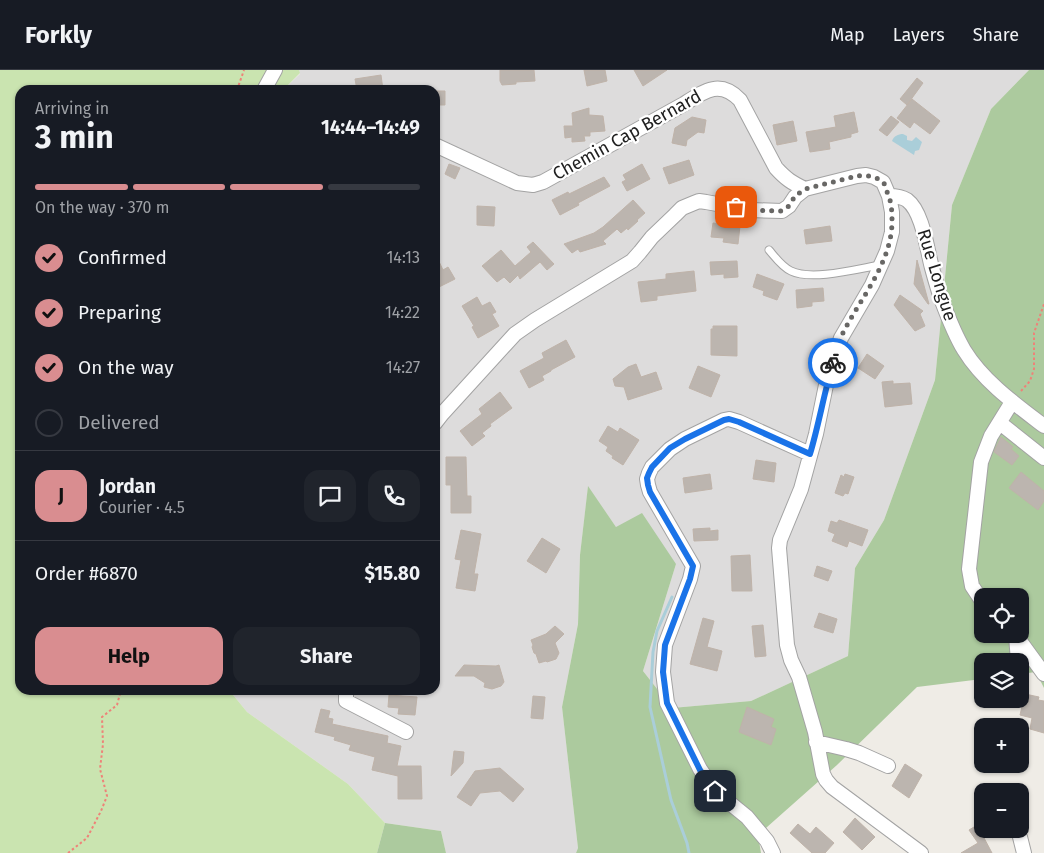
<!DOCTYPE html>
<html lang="en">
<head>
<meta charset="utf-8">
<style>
	:root { --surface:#171b24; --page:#20242c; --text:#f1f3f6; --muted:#9ea1a6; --line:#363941; --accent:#d98d90 }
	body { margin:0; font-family:"Fira Sans",sans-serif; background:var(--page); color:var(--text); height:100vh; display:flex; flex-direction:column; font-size:19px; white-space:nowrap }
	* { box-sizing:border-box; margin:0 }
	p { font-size:16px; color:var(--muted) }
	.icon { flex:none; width:28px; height:28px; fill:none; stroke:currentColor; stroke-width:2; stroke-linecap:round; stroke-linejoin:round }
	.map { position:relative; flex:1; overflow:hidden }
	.side { position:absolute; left:15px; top:15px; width:425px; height:610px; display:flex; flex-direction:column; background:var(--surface); border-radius:15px; box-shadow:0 1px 4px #0004 }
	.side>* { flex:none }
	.buttons { position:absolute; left:974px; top:518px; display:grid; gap:10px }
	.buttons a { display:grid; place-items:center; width:55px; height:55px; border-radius:10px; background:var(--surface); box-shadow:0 1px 4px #0004; font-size:25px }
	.pin { position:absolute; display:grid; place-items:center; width:42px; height:42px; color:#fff; margin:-21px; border-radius:10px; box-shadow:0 2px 8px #0006 }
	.courier { position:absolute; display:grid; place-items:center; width:50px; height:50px; margin:-25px; border:4px solid #1a73e8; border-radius:50%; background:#fff; color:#222; box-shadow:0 1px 6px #0007 }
	.headline em { font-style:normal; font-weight:700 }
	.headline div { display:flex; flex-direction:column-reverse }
	.headline { display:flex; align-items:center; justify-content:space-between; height:85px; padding:0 20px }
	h1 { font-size:32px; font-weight:700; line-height:38px }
	.bar { display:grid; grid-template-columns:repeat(4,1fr); gap:8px 5px; align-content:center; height:60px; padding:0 20px }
	.bar i { height:6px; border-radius:4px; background:var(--line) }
	.bar .selected { background:var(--accent) }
	.bar p { grid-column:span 4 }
	.line { display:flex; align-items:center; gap:12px; padding:0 20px; border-top:1px solid var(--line) }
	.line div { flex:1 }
	.round { display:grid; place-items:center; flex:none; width:52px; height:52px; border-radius:15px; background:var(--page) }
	ol { padding:0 20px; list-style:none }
	li { display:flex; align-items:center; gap:15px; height:55px }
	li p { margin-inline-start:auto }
	li .icon { padding:5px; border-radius:50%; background:var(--accent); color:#111; stroke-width:4 }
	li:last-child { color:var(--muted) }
	li i { width:28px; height:28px; border:2px solid var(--line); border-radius:50% }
	.primary-button { display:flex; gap:10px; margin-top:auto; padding:10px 20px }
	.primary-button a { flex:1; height:58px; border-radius:15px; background:var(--accent); color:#111; font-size:20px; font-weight:700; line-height:58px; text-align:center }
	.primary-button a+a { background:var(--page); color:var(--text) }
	header { display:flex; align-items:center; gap:30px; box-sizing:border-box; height:70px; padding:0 25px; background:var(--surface); border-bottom:1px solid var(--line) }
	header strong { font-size:24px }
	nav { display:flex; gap:28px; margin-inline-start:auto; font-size:18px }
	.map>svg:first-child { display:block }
	.residential { fill:#dddcdc }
	.grass { fill:#cae4b0 }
	.forest { fill:#acca9e; fill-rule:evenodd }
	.water { fill:#aaced9 }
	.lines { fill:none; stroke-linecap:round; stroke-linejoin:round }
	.stream { stroke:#aaced9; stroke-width:3 }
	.building { fill:#bcb5af; stroke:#bfb3a9 }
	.lane-casing { stroke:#a3a3a3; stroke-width:9 }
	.street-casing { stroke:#a3a3a3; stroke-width:16 }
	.path { stroke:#ee8278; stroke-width:2; stroke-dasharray:2.5 2.5; stroke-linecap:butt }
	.lane { stroke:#fff; stroke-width:7 }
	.street { stroke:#fff; stroke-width:14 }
	.done { stroke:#686765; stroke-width:5; stroke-dasharray:0 9 }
	.route { stroke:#1a73e8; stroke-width:6 }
	.labels { text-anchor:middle; stroke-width:4.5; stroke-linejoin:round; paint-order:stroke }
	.street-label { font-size:18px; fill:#1f1f1f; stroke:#fff }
</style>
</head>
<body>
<header>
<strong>Forkly</strong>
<nav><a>Map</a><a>Layers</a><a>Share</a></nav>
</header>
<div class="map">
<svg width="1044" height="783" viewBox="0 0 1044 783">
	<rect width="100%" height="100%" fill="#efece6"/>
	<path class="residential" d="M299,0H1029L991,39L952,135L935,310L884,450L855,498L848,586L751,631L672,638L643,601L676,494L616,457L588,417L580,485L578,554L562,637L578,778L576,783H446L441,761L385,753L348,714L247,642L229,620H435V20H283L300,4Z"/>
	<path class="grass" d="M0,0H299L300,3L283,20H20V620H229L247,642L348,714L385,753L377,783H0Z"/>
	<path class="forest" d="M1029,0H1044V618L1036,602L1020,604V591H982V609L917,617L837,695L758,765L761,783H576L578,778L562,637L578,554L580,485L588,416L616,457L642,443L676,494L643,601L672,638L751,631L848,586L855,498L884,450L935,310L952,135L991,39ZM982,526H1020V564H982Z
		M385,753L441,761L446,783H377Z"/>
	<path class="water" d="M903,64L907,66V70L912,71L916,67L922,72L919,80L915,81L914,85L892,71C894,66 898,64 903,64Z"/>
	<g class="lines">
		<path class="stream" d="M672,527L657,561L653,582L650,637L671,730L687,773L689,783"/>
	</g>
	<path class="building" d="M500,0H534L535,11L516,12V14L502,15L500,11Z
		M584,0H605L607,11L587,16Z
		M634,0H667L643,16Z
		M381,5L383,20H357L355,9Z
		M917,8L923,13L907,35L900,29Z
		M435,21H445V35H435Z
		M912,29L940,51L930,64L914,52L910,58L897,48Z
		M589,38V45L603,46L605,61L590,62V66H584L585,71L572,72V67L565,68L564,56H573L572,43Z
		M854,42L858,62L851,64V67L829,72L830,79L810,82L806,62L836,57L834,46Z
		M891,46L899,52L887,66L879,60Z
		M692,47L706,50L704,63L698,62L687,70L686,76L672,73L675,58Z
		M793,51L797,71L777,75L773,55Z
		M689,90L694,105L669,114L663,98Z
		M449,94L460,98L455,109L445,104Z
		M642,94L650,109L627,121L622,112L626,110L623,105Z
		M604,107L610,116L578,133L579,135L560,145L552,130L568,122L569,124Z
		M633,130L645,143L637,150L638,151L628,160L627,158L621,163L617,159L603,171L606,174L580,182L578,179L572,183L564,174L594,163L603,157Z
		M477,136L495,137L494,156L477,155Z
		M713,153L740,156L738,174L723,172L724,168L711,167Z
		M830,156L832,171L806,174L804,160Z
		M533,172L554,194L547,200L540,192L520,209L518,205L510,213L504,207L497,212L482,196L501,180L515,196L531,182L527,177Z
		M435,183L443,200L448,197L455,209L435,219Z
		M917,190L929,234H928L914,214Z
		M737,191L738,207L724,208V204L711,205L710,192Z
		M694,201L696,221L657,226V230L641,232L638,212L666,209V204Z
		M757,204L784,214L777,230L763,225L764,221L753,217Z
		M823,218L824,231L812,232V236L797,238L796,220Z
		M900,225L923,241L920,244L925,256L915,261L894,235Z
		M477,227L482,236L490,232L496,242L492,244L499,256L478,268L472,257L474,256L462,236Z
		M713,256H737V286L711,285V259H713Z
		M566,270L575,287L551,300V301L542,306L544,310L529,318L520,301L544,288L542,283Z
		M867,284L884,296L875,309L858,298Z
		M636,294L641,307L656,302L662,319L628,330L624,317L615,316L613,309L628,297Z
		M698,296L720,305L711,327L689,318Z
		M893,311V314L910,313L912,334L885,337L882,312Z
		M500,322L512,338L490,354L491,356L482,363L485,366L472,376L460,361L482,344L479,339Z
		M608,356L618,362L620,358L639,370L623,395L612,388L613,386L606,381L608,377L599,371Z
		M1001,367L1013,377L1011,379L1019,386L1012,395L994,382Z
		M446,387H466L467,426H471V443H451V415H446Z
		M756,390L776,393L774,412L753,409Z
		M1021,402L1044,421V431L1038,440L1009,418Z
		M710,404L712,419L685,423L683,408Z
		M845,404L854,407L848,424L845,423L843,426L835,423L841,405L844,407Z
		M839,450L868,460L862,476L849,471L847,477L832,471L835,464L828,461L831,451L837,453Z
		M710,458V461L718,460V470L694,471L693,459Z
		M461,460L481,464L474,504H478L475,521L456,518L461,490L455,489Z
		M542,468L560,479L546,503L527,491Z
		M750,485L752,521H732L731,486Z
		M817,496L832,501L828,511L814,506Z
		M819,543L837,549L833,563L814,557Z
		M703,548L714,551L707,577L722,581L717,601L690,594Z
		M763,555L766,586L755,587L752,556Z
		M555,556L564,564L555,573L559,583L556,589L547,592L546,591L539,593L536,584L534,583L532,577L533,575L531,570L546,564Z
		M464,595L496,596L499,595L504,612L501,616L492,619L484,617L485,613L474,606H455Z
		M1025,624L1039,627L1038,630L1044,631V663L1030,659L1032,648L1020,645Z
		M389,625L417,627L415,645L398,644L399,638L388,637Z
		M533,626L545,627L543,649L531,648Z
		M747,637L774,649L771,657L776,659L771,675L739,662Z
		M321,639L330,641L328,648L333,649L332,654L388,666L387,673L401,676L397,696H421L422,729H398V706L372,700L375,687L349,680L351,675L334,670L335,667L315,662Z
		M454,681L464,682L463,693L451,706Z
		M905,694L922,705L909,728L892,716Z
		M500,698L524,719L513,732L500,721L480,723L471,736L457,727L475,701Z
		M855,748L875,767L862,780L843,762Z
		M798,754L810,764L816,757L834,773L825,783H812L790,763Z
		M979,754L985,765L983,766L992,783H961L978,773L969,760Z"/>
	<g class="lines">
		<g class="lane-casing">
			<path id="lane" d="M769,180C775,187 782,197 791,201C812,211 857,199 880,195"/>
		</g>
		<g class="street-casing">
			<path id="street" d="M264,20L275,0
				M435,75L517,113L533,115L543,112L684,34C704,21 720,9 740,30L776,98C786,109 792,113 805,119
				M889,126C895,126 902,127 907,130C923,142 927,180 932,198C935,209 938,220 942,231C948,247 955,265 964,280C983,311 1015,334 1044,356
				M435,353L442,344L515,264L535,250L632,191L640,182L652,167L675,145L682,138L694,133L699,131L706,132L750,140L782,141L789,136L795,127L805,119L857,106L866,105L874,107L883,112L889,126L892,142V162L887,181L872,215L841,268L826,315L816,364L801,419L780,470L779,478L787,575L791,590L799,607L815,662L823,704L826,710L832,717L921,783
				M1000,353L1044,388
				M982,531L972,516L969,499L981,392L991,366L1012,332
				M1016,566L1018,591
				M1017,567L1044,604
				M346,620V631L406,662
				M816,672L846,679L859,683L888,696
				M1020,767L1024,783
				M773,783L767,771L747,747L715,721L700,699L667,633L663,602L665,575L690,509L693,496L650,422L648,415L647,409L649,403L652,397L670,379L685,369L724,350L729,349L739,352L810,384"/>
		</g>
		<path class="path" d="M237,20L244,0
			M1021,321L1030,311L1034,299V263L1044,234
			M68,783L87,768L101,741L107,726L100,699L103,674L102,647L117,635L121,620"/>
		<use href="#lane" class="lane"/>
		<use href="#street" class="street"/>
	</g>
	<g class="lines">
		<path class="done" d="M736,137L750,140L782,141L789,136L795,126L805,119L857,106C865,105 876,106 883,112C885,114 886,120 887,122C891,130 892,140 892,149C893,193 859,229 841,267C838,275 836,285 833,293"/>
		<path class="route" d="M715,721L700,700L667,633L663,602L665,575L690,509L693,496L650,422L648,415L647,408L649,403L652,397L670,378L685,369L724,350L729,349L739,352L810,384C819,354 824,323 833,293"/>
	</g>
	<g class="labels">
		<g class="street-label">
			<text transform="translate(627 65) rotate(-29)" y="6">Chemin Cap Bernard</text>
			<text transform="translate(937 205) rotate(73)" y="6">Rue Longue</text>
		</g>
	</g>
</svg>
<div class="buttons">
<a><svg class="icon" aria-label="locate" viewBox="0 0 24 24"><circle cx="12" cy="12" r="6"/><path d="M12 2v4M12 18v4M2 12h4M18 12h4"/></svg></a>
<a><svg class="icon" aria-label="layers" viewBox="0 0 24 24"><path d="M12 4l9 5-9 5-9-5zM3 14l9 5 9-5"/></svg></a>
<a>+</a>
<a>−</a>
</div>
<div class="pin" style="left:736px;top:137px;background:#ea580c"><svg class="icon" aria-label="bag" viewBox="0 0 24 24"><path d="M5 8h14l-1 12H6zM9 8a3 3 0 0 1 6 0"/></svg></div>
<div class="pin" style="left:715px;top:721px;background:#1f2937"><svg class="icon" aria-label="home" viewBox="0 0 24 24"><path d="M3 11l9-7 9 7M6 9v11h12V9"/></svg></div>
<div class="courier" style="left:833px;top:293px"><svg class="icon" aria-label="bike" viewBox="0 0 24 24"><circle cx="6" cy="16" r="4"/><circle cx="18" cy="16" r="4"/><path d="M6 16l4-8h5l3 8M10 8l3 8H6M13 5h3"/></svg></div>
<section class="side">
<div class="headline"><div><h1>3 min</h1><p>Arriving in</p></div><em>14:44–14:49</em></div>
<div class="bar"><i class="selected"></i><i class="selected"></i><i class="selected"></i><i></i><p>On the way · 370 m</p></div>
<ol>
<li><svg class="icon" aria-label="check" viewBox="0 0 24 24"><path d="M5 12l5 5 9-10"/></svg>Confirmed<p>14:13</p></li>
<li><svg class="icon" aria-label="check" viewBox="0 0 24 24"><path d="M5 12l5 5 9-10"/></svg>Preparing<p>14:22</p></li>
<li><svg class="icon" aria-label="check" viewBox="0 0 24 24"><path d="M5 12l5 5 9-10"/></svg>On the way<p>14:27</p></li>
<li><i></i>Delivered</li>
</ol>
<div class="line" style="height:90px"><b class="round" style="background:var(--accent);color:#111">J</b><div><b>Jordan</b><p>Courier · 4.5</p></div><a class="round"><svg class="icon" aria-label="chat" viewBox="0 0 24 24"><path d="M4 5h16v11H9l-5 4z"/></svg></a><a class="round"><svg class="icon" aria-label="phone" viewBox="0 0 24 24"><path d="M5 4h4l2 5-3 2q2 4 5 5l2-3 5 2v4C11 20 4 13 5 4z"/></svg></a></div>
<div class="line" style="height:65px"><div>Order #6870</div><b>$15.80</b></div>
<div class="primary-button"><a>Help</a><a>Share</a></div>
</section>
</div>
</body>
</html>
